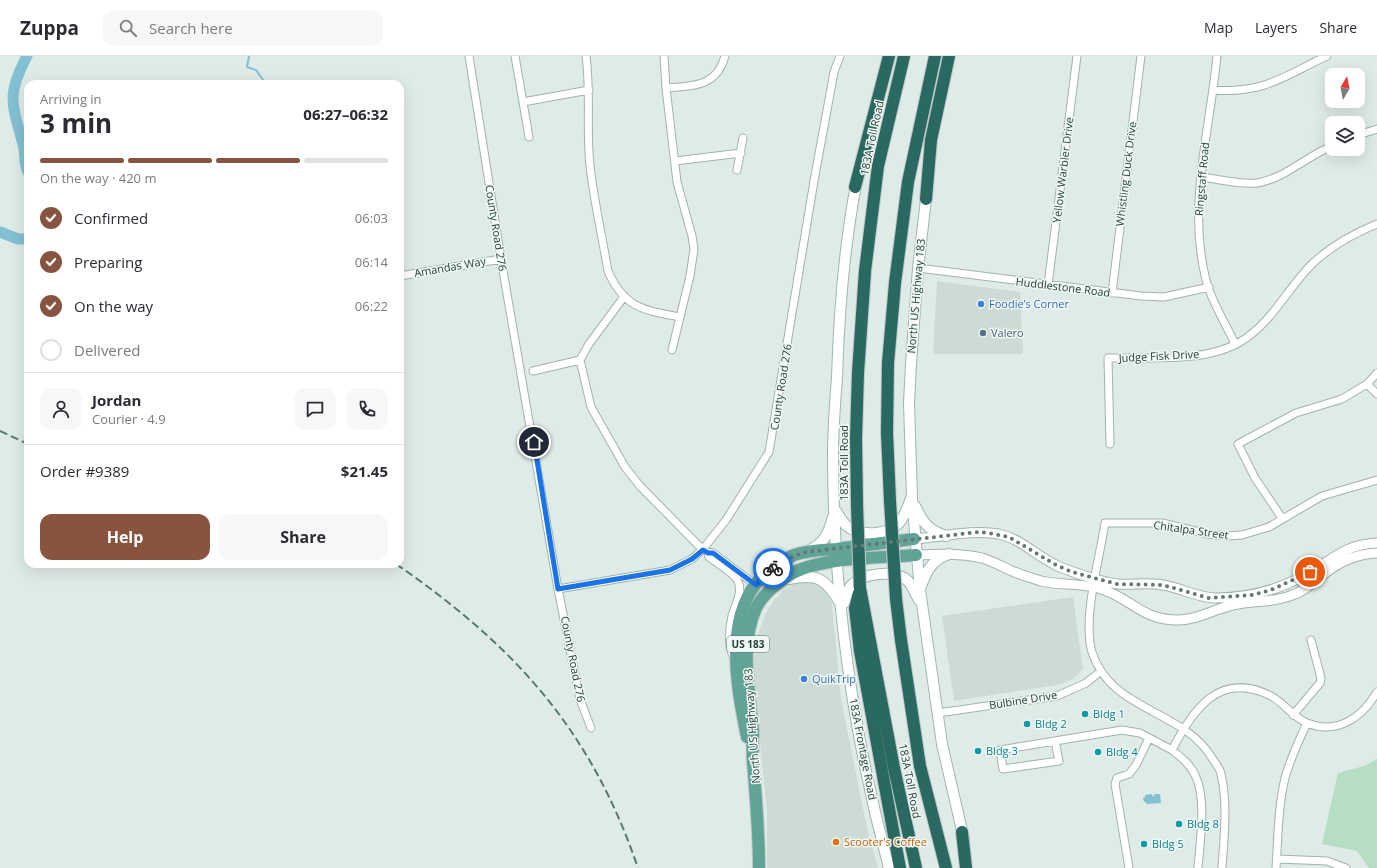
<!DOCTYPE html>
<html lang="en">
<head>
<meta charset="utf-8">
<style>
	:root { --surface:#fff; --page:#f7f7f7; --text:#2b2b33; --muted:#7c7c81; --line:#e1e1e2; --accent:#885440 }
	body { margin:0; font-family:"Open Sans",sans-serif; background:var(--page); color:var(--text); height:100vh; display:flex; flex-direction:column; font-size:15px; white-space:nowrap }
	* { box-sizing:border-box; margin:0 }
	p { font-size:13px; color:var(--muted) }
	.icon { flex:none; width:22px; height:22px; fill:none; stroke:currentColor; stroke-width:2; stroke-linecap:round; stroke-linejoin:round }
	.map { position:relative; flex:1; overflow:hidden }
	.sheet { position:absolute; left:24px; top:24px; width:380px; height:488px; display:flex; flex-direction:column; background:var(--surface); border-radius:12px; box-shadow:0 4px 16px #0002 }
	.sheet>* { flex:none }
	.needle { width:26px; rotate:10deg }
	.controls { position:absolute; left:1325px; top:12px; display:grid; gap:8px }
	.controls a { display:grid; place-items:center; width:40px; height:40px; border-radius:8px; background:var(--surface); box-shadow:0 4px 16px #0002; font-size:20px }
	.pin { position:absolute; display:grid; place-items:center; width:34px; height:34px; color:#fff; margin:-17px; border:2px solid #fff; border-radius:50%; box-shadow:0 1px 4px #0007 }
	.courier { position:absolute; display:grid; place-items:center; width:40px; height:40px; margin:-20px; border:3px solid #1a73e8; border-radius:50%; background:#fff; color:#222; box-shadow:0 1px 5px #0007 }
	.head em { font-style:normal; font-weight:700 }
	.head div { display:flex; flex-direction:column-reverse }
	.head { display:flex; align-items:center; justify-content:space-between; height:68px; padding:0 16px }
	h1 { font-size:26px; font-weight:700; line-height:30px }
	.bar { display:grid; grid-template-columns:repeat(4,1fr); gap:6px 4px; align-content:center; height:48px; padding:0 16px }
	.bar i { height:5px; border-radius:3px; background:var(--line) }
	.bar .current { background:var(--accent) }
	.bar p { grid-column:span 4 }
	.line { display:flex; align-items:center; gap:10px; padding:0 16px; border-top:1px solid var(--line) }
	.line div { flex:1 }
	.round { display:grid; place-items:center; flex:none; width:42px; height:42px; border-radius:12px; background:var(--page) }
	ol { padding:0 16px; list-style:none }
	li { display:flex; align-items:center; gap:12px; height:44px }
	li p { margin-inline-start:auto }
	li .icon { padding:4px; border-radius:50%; background:var(--accent); color:#fff; stroke-width:4 }
	li:last-child { color:var(--muted) }
	li i { width:22px; height:22px; border:2px solid var(--line); border-radius:50% }
	.button { display:flex; gap:8px; margin-top:auto; padding:8px 16px }
	.button a { flex:1; height:46px; border-radius:12px; background:var(--accent); color:#fff; font-size:16px; font-weight:700; line-height:46px; text-align:center }
	.button a+a { background:var(--page); color:var(--text) }
	header { display:flex; align-items:center; gap:24px; box-sizing:border-box; height:56px; padding:0 20px; background:var(--surface); border-bottom:1px solid var(--line) }
	header strong { font-size:19px }
	nav { display:flex; gap:22px; margin-inline-start:auto; font-size:14px }
	.search { width:280px; height:36px; background:var(--page); display:flex; align-items:center; gap:10px; box-sizing:border-box; padding:0 14px; border-radius:12px; color:var(--muted); font-size:15px }
	.map>svg:first-child { display:block }
	.built { fill:#cddbd6 }
	.green { fill:#b6dec4 }
	.water { fill:#83c0d3 }
	.lines { fill:none; stroke-linecap:round; stroke-linejoin:round }
	.stream { stroke:#83c0d3; stroke-width:2 }
	.river { stroke:#83c0d3; stroke-width:11 }
	.minor-casing { stroke:#a2b3ae; stroke-width:9 }
	.tertiary-casing { stroke:#a2b3ae; stroke-width:11 }
	.secondary-casing { stroke:#9db7b0; stroke-width:12 }
	.primary-casing { stroke:#c0c8c7; stroke-width:14 }
	.motorway-casing { stroke:#c0c8c7; stroke-width:14 }
	.minor { stroke:#fff; stroke-width:7 }
	.tertiary { stroke:#fff; stroke-width:9 }
	.secondary { stroke:#fff; stroke-width:10 }
	.primary { stroke:#61a397; stroke-width:12 }
	.motorway { stroke:#2a6961; stroke-width:12 }
	.rail { stroke:#597872; stroke-width:2; stroke-dasharray:8 4; stroke-linecap:butt }
	.motorway-bridge-casing { stroke:#c0c8c7; stroke-width:14; stroke-linecap:butt }
	.motorway-bridge { stroke:#2a6961; stroke-width:12 }
	.done { stroke:#627974; stroke-width:4; stroke-dasharray:0 7.2 }
	.route { stroke:#1a73e8; stroke-width:5 }
	.shop-dot { fill:#3f7fe0; stroke:#eff8f4; stroke-width:1.5 }
	.service-dot { fill:#5c6f8a; stroke:#eff8f4; stroke-width:1.5 }
	.culture-dot { fill:#0f9aa8; stroke:#eff8f4; stroke-width:1.5 }
	.food-dot { fill:#e8710a; stroke:#eff8f4; stroke-width:1.5 }
	.labels { text-anchor:middle; stroke-width:3; stroke-linejoin:round; paint-order:stroke }
	.shield { fill:#eff8f4; stroke:#5d746f; stroke-width:1 }
	.shield-label { font-size:10px; font-weight:bold; fill:#1f3c36 }
	.street-label { font-size:11px; fill:#1f3c36; stroke:#eff8f4 }
	.shop-label { font-size:11px; fill:#366cbe; stroke:#eff8f4; text-anchor:start }
	.service-label { font-size:11px; fill:#4e5e75; stroke:#eff8f4; text-anchor:start }
	.culture-label { font-size:11px; fill:#0d838f; stroke:#eff8f4; text-anchor:start }
	.food-label { font-size:11px; fill:#c56008; stroke:#eff8f4; text-anchor:start }
</style>
</head>
<body>
<header>
<strong>Zuppa</strong>
<div class="search"><svg class="icon" aria-label="search" viewBox="0 0 24 24"><circle cx="10" cy="10" r="6"/><path d="M15 15l6 6"/></svg>Search here</div>
<nav><a>Map</a><a>Layers</a><a>Share</a></nav>
</header>
<div class="map">
<svg width="1377" height="812" viewBox="0 0 1377 812">
	<rect width="100%" height="100%" fill="#dfebe7"/>
	<path class="built" d="M937,225L1020,236L1023,298H933Z
		M801,524L819,527L827,536L832,548L841,643L867,772L878,812H767V756L752,609L758,578L765,559L774,544L783,535Z
		M1073,541L1083,613L1073,623L1057,629L954,645L942,560Z"/>
	<path class="green" d="M1377,703V812H1369L1357,795L1322,788L1338,717L1364,710Z"/>
	<path class="water" d="M1152,738L1153,741L1155,738H1160L1161,747L1146,748V746H1144L1143,742L1145,741V739Z"/>
	<g class="lines">
		<path class="stream" d="M249,0L247,11L256,14L266,28"/>
		<path class="river" d="M27,0C5,42 13,49 24,92C25,99 24,110 28,116
			M0,176L18,183H28"/>
		<g class="minor-casing">
			<path id="minor" d="M469,0L501,203L558,533L580,643L591,672
				M515,0L529,81
				M586,0C591,37 586,73 590,110C594,145 602,180 608,215C624,252 643,254 680,261
				M664,0L666,32L677,126L692,180L694,193L690,220L672,294
				M1217,0C1210,74 1187,150 1206,224C1211,245 1226,268 1235,288
				M666,32C693,30 717,31 725,0
				M1213,34C1264,38 1284,20 1327,0
				M523,46L589,34
				M1358,79L1377,73
				M675,105L741,97
				M737,114L743,82
				M1201,121C1219,123 1239,129 1257,127C1284,123 1307,100 1332,90
				M918,212L1141,240L1164,241L1209,231
				M400,220L501,203
				M1048,229L1077,0
				M1112,237L1141,0
				M623,242L589,288L580,304L591,351L625,411L640,430L703,494L713,497L756,529
				M533,315L580,304
				M1367,328L1377,338
				M1110,388L1108,302C1149,301 1204,307 1240,286C1272,267 1287,233 1312,208C1330,191 1355,177 1377,168
				M1282,462L1255,422L1238,388L1296,357L1342,343L1367,328L1377,317
				M708,497L709,501C717,507 729,514 736,522C745,534 735,548 732,560C729,573 728,588 733,600
				M558,533L670,514L692,503L703,493L726,464L769,396L814,125L834,16L840,0
				M938,657L1057,640L1086,627L1101,615
				M1293,659L1320,627L1321,622L1311,584
				M1055,685L1059,705L1003,713L1000,694L1122,674L1140,677L1172,694C1193,653 1220,614 1271,640C1284,647 1293,661 1307,667C1337,679 1362,662 1377,636
				M1172,694C1181,701 1190,708 1195,719C1207,742 1200,786 1198,812
				M1277,803L1327,805L1346,812
				M1129,812L1115,728L1117,722L1129,718L1136,709L1149,682
				M1222,812C1224,782 1228,747 1221,718C1220,712 1215,707 1212,702C1183,653 1111,656 1092,596C1082,563 1100,501 1105,467H1162L1208,478L1227,480L1242,479L1269,471L1322,440L1377,424
				M1276,812C1278,782 1278,751 1285,722C1290,703 1299,685 1307,667"/>
		</g>
		<g class="tertiary-casing">
			<path id="tertiary" d="M914,483C942,481 972,473 999,478C1022,483 1038,502 1060,511C1078,518 1099,526 1118,528C1133,529 1148,526 1163,529C1181,532 1198,542 1216,542C1249,542 1281,533 1309,517C1333,503 1347,488 1377,487
				M916,499C938,498 960,497 982,502C992,505 1003,511 1012,515C1021,519 1032,522 1041,525C1062,530 1083,526 1104,534C1133,544 1142,564 1178,564C1198,564 1214,553 1233,549C1254,544 1275,547 1295,538C1305,534 1312,528 1320,521C1337,507 1354,498 1377,497"/>
		</g>
		<g class="secondary-casing">
			<path id="secondary" d="M857,124C844,189 839,256 837,322C835,347 833,373 833,398C833,537 853,678 889,812
				M927,135L918,212L911,308L909,347L912,441L920,534L942,688L964,783
				M915,450C924,468 928,474 946,480
				M836,455C840,461 842,466 847,470C861,481 887,479 899,467C905,460 908,451 911,442
				M808,495C824,488 829,477 833,461
				M789,523C818,517 826,523 840,547
				M920,533C926,516 931,504 949,498
				M844,547C846,541 847,534 851,530C861,517 896,513 908,525C913,530 915,538 919,544"/>
		</g>
		<g class="primary-casing">
			<path id="primary" d="M747,681C734,617 718,531 794,499C807,494 822,494 836,493C862,490 888,486 914,483
				M759,812C759,776 756,741 753,706C752,696 753,686 753,676C750,637 739,589 756,552C763,538 780,524 793,517C823,501 881,502 916,499"/>
		</g>
		<g class="motorway-casing">
			<path id="motorway" d="M855,131L889,0
				M926,143L931,84L949,0
				M890,445L887,377L888,307L895,227L908,126L935,0
				M857,449L856,382L858,317L865,215L878,110L904,0
				M860,532L894,712L916,812
				M859,537L855,552L860,595L900,812
				M901,584L920,710L946,812
				M962,776L966,812"/>
		</g>
		<use href="#minor" class="minor"/>
		<use href="#tertiary" class="tertiary"/>
		<use href="#secondary" class="secondary"/>
		<use href="#primary" class="primary"/>
		<use href="#motorway" class="motorway"/>
		<path class="rail" d="M0,375L28,388
			M396,508C515,590 591,674 638,812"/>
		<g class="motorway-bridge-casing">
			<path id="motorway-bridge" d="M890,445L896,543L901,584
				M857,449L860,532"/>
		</g>
		<use href="#motorway-bridge" class="motorway-bridge"/>
	</g>
	<g class="lines">
		<path class="done" d="M773,512L794,500L806,496L978,476L988,477L1009,481L1056,509L1072,516L1117,528L1163,529L1209,542L1252,539L1271,534L1310,516"/>
		<path class="route" d="M534,386L558,533L670,514L692,503L703,494L708,497H713L756,529L773,512"/>
	</g>
	<g class="shop-dot">
		<circle cx="981" cy="248" r="4"/>
		<circle cx="804" cy="623" r="4"/>
	</g>
	<circle class="service-dot" cx="983" cy="277" r="4"/>
	<g class="culture-dot">
		<circle cx="1085" cy="658" r="4"/>
		<circle cx="1027" cy="668" r="4"/>
		<circle cx="978" cy="695" r="4"/>
		<circle cx="1098" cy="696" r="4"/>
		<circle cx="1179" cy="768" r="4"/>
		<circle cx="1144" cy="788" r="4"/>
	</g>
	<circle class="food-dot" cx="836" cy="786" r="4"/>
	<g class="labels">
		<rect class="shield" x="727" y="580" width="42" height="16" rx="3"/>
		<g class="shield-label">
			<text x="748" y="592">US 183</text>
		</g>
		<g class="street-label">
			<text transform="translate(872 82) rotate(-78)" y="4">183A Toll Road</text>
			<text transform="translate(1063 114) rotate(-83)" y="4">Yellow Warbler Drive</text>
			<text transform="translate(1126 118) rotate(-83)" y="4">Whistling Duck Drive</text>
			<text transform="translate(1202 123) rotate(-85)" y="4">Ringstaff Road</text>
			<text transform="translate(496 172) rotate(81)" y="4">County Road 276</text>
			<text transform="translate(450 211) rotate(-10)" y="4">Amandas Way</text>
			<text transform="translate(1063 231) rotate(7)" y="4">Huddlestone Road</text>
			<text transform="translate(916 240) rotate(-85)" y="4">North US Highway 183</text>
			<text transform="translate(1159 300) rotate(-3)" y="4">Judge Fisk Drive</text>
			<text transform="translate(781 331) rotate(-81)" y="4">County Road 276</text>
			<text transform="translate(844 407) rotate(-90)" y="4">183A Toll Road</text>
			<text transform="translate(1191 474) rotate(8)" y="4">Chitalpa Street</text>
			<text transform="translate(573 603) rotate(79)" y="4">County Road 276</text>
			<text transform="translate(1023 644) rotate(-9)" y="4">Bulbine Drive</text>
			<text transform="translate(752 670) rotate(-94)" y="4">North US Highway 183</text>
			<text transform="translate(863 693) rotate(79)" y="4">183A Frontage Road</text>
			<text transform="translate(910 725) rotate(79)" y="4">183A Toll Road</text>
		</g>
		<g class="shop-label">
			<text x="989" y="252">Foodie’s Corner</text>
			<text x="812" y="627">QuikTrip</text>
		</g>
		<g class="service-label">
			<text x="991" y="281">Valero</text>
		</g>
		<g class="culture-label">
			<text x="1093" y="662">Bldg 1</text>
			<text x="1035" y="672">Bldg 2</text>
			<text x="986" y="699">Bldg 3</text>
			<text x="1106" y="700">Bldg 4</text>
			<text x="1187" y="772">Bldg 8</text>
			<text x="1152" y="792">Bldg 5</text>
		</g>
		<g class="food-label">
			<text x="844" y="790">Scooter's Coffee</text>
		</g>
	</g>
</svg>
<div class="controls">
<a><svg class="needle" viewBox="-14 -14 28 28"><path d="M0-13l5 13h-10z" fill="#e53935"/><path d="M0 13l5-13h-10z" fill="#7c7c81"/></svg></a>
<a><svg class="icon" aria-label="layers" viewBox="0 0 24 24"><path d="M12 4l9 5-9 5-9-5zM3 14l9 5 9-5"/></svg></a>
</div>
<div class="pin" style="left:1310px;top:516px;background:#ea580c"><svg class="icon" aria-label="bag" viewBox="0 0 24 24"><path d="M5 8h14l-1 12H6zM9 8a3 3 0 0 1 6 0"/></svg></div>
<div class="pin" style="left:534px;top:386px;background:#1f2937"><svg class="icon" aria-label="home" viewBox="0 0 24 24"><path d="M3 11l9-7 9 7M6 9v11h12V9"/></svg></div>
<div class="courier" style="left:773px;top:512px"><svg class="icon" aria-label="bike" viewBox="0 0 24 24"><circle cx="6" cy="16" r="4"/><circle cx="18" cy="16" r="4"/><path d="M6 16l4-8h5l3 8M10 8l3 8H6M13 5h3"/></svg></div>
<section class="sheet">
<div class="head"><div><h1>3 min</h1><p>Arriving in</p></div><em>06:27–06:32</em></div>
<div class="bar"><i class="current"></i><i class="current"></i><i class="current"></i><i></i><p>On the way · 420 m</p></div>
<ol>
<li><svg class="icon" aria-label="check" viewBox="0 0 24 24"><path d="M5 12l5 5 9-10"/></svg>Confirmed<p>06:03</p></li>
<li><svg class="icon" aria-label="check" viewBox="0 0 24 24"><path d="M5 12l5 5 9-10"/></svg>Preparing<p>06:14</p></li>
<li><svg class="icon" aria-label="check" viewBox="0 0 24 24"><path d="M5 12l5 5 9-10"/></svg>On the way<p>06:22</p></li>
<li><i></i>Delivered</li>
</ol>
<div class="line" style="height:72px"><a class="round"><svg class="icon" aria-label="person" viewBox="0 0 24 24"><circle cx="12" cy="8" r="4"/><path d="M4 21q1-7 8-7t8 7"/></svg></a><div><b>Jordan</b><p>Courier · 4.9</p></div><a class="round"><svg class="icon" aria-label="chat" viewBox="0 0 24 24"><path d="M4 5h16v11H9l-5 4z"/></svg></a><a class="round"><svg class="icon" aria-label="phone" viewBox="0 0 24 24"><path d="M5 4h4l2 5-3 2q2 4 5 5l2-3 5 2v4C11 20 4 13 5 4z"/></svg></a></div>
<div class="line" style="height:52px"><div>Order #9389</div><b>$21.45</b></div>
<div class="button"><a>Help</a><a>Share</a></div>
</section>
</div>
</body>
</html>
